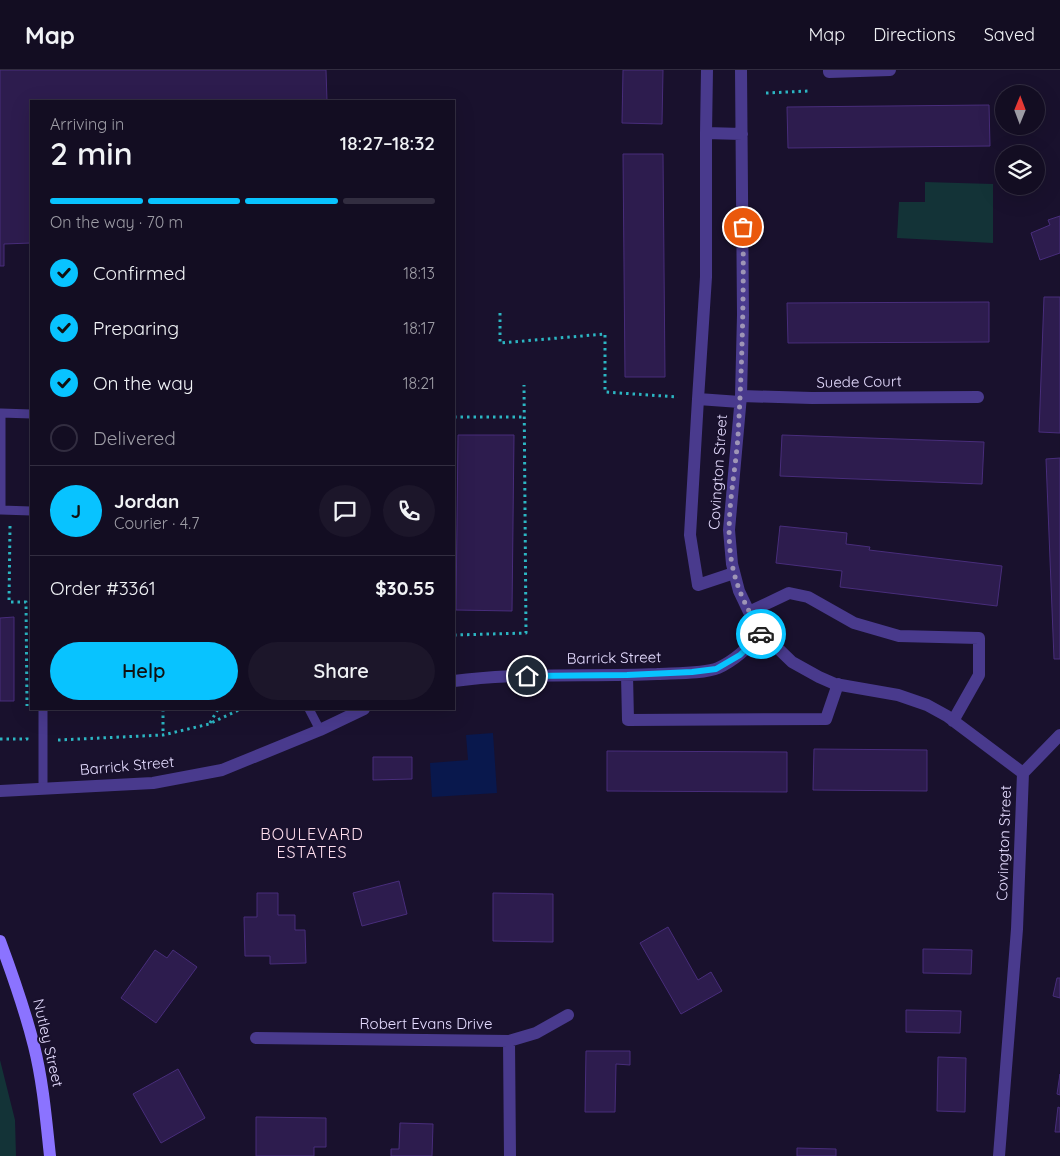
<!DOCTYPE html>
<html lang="en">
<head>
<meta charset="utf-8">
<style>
	:root { --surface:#130d22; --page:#1c162a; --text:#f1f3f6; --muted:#9d9ca5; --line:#322d40; --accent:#08c3ff }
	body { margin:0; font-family:Quicksand,sans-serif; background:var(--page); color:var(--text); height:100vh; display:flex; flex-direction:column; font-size:19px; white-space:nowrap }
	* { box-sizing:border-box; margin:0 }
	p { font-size:16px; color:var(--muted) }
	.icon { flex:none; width:28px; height:28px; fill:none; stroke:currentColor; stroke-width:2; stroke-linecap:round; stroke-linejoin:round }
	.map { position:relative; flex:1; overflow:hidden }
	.side { position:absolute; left:30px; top:30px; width:425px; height:610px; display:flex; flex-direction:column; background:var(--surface); border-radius:0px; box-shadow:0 5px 20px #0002,0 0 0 1px var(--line) }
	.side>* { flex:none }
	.needle { width:32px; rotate:1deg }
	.fabs { position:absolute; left:995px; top:15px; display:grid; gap:10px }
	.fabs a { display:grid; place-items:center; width:50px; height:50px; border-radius:50%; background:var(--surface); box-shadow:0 5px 20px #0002,0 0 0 1px var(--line); font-size:25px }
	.pin { position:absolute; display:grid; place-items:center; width:42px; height:42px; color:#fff; margin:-21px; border:2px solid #fff; border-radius:50%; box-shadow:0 1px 5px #0007 }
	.courier { position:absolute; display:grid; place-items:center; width:50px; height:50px; margin:-25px; border:4px solid #08c3ff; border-radius:50%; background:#fff; color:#222; box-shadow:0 1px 6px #0007 }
	.summary em { font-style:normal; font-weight:600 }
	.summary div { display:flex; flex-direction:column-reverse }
	.summary { display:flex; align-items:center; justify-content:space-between; height:85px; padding:0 20px }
	h1 { font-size:32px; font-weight:600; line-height:38px }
	.bar { display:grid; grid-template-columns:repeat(4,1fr); gap:8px 5px; align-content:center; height:60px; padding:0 20px }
	.bar i { height:6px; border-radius:4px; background:var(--line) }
	.bar .current { background:var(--accent) }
	.bar p { grid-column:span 4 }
	.line { display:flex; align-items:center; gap:12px; padding:0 20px; border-top:1px solid var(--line) }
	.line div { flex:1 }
	.round { display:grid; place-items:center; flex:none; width:52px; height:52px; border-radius:26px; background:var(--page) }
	ol { padding:0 20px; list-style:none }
	li { display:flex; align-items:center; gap:15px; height:55px }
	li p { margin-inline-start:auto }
	li .icon { padding:5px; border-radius:50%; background:var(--accent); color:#111; stroke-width:4 }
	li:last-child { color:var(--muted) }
	li i { width:28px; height:28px; border:2px solid var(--line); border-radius:50% }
	.button { display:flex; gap:10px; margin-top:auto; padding:10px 20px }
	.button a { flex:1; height:58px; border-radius:30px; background:var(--accent); color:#111; font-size:20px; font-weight:600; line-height:58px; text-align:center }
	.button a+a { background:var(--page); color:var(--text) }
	header { display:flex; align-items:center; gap:30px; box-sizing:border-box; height:70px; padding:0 25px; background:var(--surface); border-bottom:1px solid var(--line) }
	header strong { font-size:24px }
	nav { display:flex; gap:28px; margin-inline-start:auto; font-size:18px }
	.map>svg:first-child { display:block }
	.green { fill:#133337 }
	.water { fill:#09184d }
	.building { fill:#2d1c4e; stroke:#482d7b }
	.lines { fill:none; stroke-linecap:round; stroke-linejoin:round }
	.path { stroke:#2cb6c3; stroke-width:3; stroke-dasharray:2.5 4; stroke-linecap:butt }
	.service { stroke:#493a8d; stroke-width:9 }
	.minor { stroke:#493a8d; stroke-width:12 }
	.secondary { stroke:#8b73ff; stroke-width:12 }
	.done { stroke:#9e95b6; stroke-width:5; stroke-dasharray:0 9 }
	.route { stroke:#08c3ff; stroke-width:6 }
	.labels { text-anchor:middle; stroke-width:4; stroke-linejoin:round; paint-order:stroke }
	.street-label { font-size:15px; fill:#e5dcff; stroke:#19112d }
	.neighbourhood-label { font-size:16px; letter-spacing:1px; fill:#ffdeee; stroke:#19112d }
</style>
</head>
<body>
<header>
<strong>Map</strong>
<nav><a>Map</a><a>Directions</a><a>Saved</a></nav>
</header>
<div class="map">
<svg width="1060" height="1086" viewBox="0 0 1060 1086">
	<rect width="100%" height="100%" fill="#19112d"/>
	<path class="green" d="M925,112L993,114V173L897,168L899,132H925Z
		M0,990L15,1050L16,1086H0Z"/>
	<path class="water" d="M493,663L497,723L432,727L430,693L468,690L466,665Z"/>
	<path class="building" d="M0,0H326L327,31H31V173L4,174V196H0Z
		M623,0H663L662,54L622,53Z
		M989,35L990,76L788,78L787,37Z
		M623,84H663L665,307H625Z
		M1060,146V183L1040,190L1031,163L1050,155L1048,150Z
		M1044,227H1060V363L1039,362Z
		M989,232V272L788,273L787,233Z
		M458,365H514L512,541L456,540Z
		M782,365L984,372L982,414L780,406Z
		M1060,388V589H1054L1046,389Z
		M780,456L847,463L846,474L870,477L869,480L1002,496L997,536L840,517L842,501L776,493Z
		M14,547V631H0V548Z
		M814,679L927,680V721L813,720Z
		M607,681L787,682V722L607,721Z
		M373,687H412V709L373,710Z
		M399,811L407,844L362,856L353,823Z
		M257,823H278V845H295V860H305L306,893L270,894V886H245L244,847H257Z
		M493,823L553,824V872L493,871Z
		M668,857L698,910L711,902L722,921L681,944L640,873Z
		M923,879L972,880L971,904L923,903Z
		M155,880L167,888L173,880L197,897L156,953L121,928Z
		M1057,908H1060V928L1053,926Z
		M906,940L961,941L960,963L906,962Z
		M586,981H630V995L616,994L615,1042H585Z
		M938,987L966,988L965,1042L937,1041Z
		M178,999L205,1048L161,1073L133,1024Z
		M1060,1004V1025L1057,1024Z
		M1058,1037L1060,1038V1062H1055Z
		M256,1047L326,1048V1077H314V1086H256Z
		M400,1053L433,1054L432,1086H391V1079H399Z
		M797,1078L836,1079V1086H797Z"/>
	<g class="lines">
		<path class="path" d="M766,23L808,21
			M500,243V273L605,264V322L678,327
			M454,347H524
			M10,456L9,532H26L27,636
			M454,565L526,563L524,315
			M163,639V665
			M210,653L218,639
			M0,669H27V667
			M58,670L163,665L209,654L241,639"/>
		<path class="service" d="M31,344L1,343V440L31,441
			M43,639V718
			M309,639L320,660"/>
		<path class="minor" d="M741,0L743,245L741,326L729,460L732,494L739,521L749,542L762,563L792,592L819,607L835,614L898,625L927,635L947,646L1023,703
			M829,0V2L890,0
			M706,63L707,0
			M741,326L812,328L978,327
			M698,329L706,207V63L742,64
			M734,503L698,515L690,465L698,329L740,332
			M749,542L789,523L808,527L854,553L899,566L979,568V605L953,651
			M627,605L628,650L826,649L838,614
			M454,611C521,602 589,607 657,604C672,603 704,604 718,598C736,590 749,576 762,563
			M1023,703L1060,665
			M0,721L153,713L222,700L320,660L364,639
			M256,968L509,971L536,963L568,945
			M509,971L510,1086
			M999,1086L1017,859L1023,703"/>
		<path class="secondary" d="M0,871C13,906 25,940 34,976C43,1012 46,1049 50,1086"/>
	</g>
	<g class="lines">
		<path class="done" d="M743,157C744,227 742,296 738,366C735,408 724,452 732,494C737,520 748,541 762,563L761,564"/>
		<path class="route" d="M527,606L627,605L692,602L716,599L740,585L761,564"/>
	</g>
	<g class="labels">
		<g class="street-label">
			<text transform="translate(859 312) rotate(-1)" y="5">Suede Court</text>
			<text transform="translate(718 402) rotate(-86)" y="5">Covington Street</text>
			<text transform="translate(614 588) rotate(-1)" y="5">Barrick Street</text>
			<text transform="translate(127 696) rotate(-5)" y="5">Barrick Street</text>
			<text transform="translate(1004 773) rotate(-88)" y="5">Covington Street</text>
			<text x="426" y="959">Robert Evans Drive</text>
			<text transform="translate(48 973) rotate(77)" y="5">Nutley Street</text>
		</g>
		<g class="neighbourhood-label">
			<text x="312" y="770">BOULEVARD<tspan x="312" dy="18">ESTATES</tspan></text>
		</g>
	</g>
</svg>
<div class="fabs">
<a><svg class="needle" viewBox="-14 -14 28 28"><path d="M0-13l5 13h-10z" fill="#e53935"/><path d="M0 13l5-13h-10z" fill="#9d9ca5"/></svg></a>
<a><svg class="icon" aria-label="layers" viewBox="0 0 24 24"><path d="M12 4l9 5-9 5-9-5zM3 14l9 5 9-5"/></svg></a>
</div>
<div class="pin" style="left:743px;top:157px;background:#ea580c"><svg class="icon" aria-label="bag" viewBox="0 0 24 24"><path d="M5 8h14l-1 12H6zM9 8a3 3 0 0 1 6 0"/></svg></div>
<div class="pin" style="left:527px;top:606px;background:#1f2937"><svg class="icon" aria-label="home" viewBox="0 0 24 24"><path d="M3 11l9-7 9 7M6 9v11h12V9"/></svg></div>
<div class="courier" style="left:761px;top:564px"><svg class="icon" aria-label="car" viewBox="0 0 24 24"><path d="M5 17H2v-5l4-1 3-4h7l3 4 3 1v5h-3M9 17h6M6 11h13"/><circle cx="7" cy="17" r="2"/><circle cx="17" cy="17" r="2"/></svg></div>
<section class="side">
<div class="summary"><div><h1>2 min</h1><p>Arriving in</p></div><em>18:27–18:32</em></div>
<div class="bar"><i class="current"></i><i class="current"></i><i class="current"></i><i></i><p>On the way · 70 m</p></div>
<ol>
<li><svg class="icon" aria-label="check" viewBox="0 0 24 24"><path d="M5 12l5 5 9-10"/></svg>Confirmed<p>18:13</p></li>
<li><svg class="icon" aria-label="check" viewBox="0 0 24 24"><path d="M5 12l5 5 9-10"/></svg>Preparing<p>18:17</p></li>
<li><svg class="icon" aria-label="check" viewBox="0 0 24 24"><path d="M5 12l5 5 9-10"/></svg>On the way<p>18:21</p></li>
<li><i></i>Delivered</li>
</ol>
<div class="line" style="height:90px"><b class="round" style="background:var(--accent);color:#111">J</b><div><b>Jordan</b><p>Courier · 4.7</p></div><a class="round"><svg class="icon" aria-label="chat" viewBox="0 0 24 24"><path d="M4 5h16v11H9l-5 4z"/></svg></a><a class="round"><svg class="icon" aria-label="phone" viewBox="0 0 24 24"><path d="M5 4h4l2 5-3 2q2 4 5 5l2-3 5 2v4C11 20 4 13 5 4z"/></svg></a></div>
<div class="line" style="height:65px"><div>Order #3361</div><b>$30.55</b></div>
<div class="button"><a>Help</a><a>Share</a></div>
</section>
</div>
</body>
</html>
